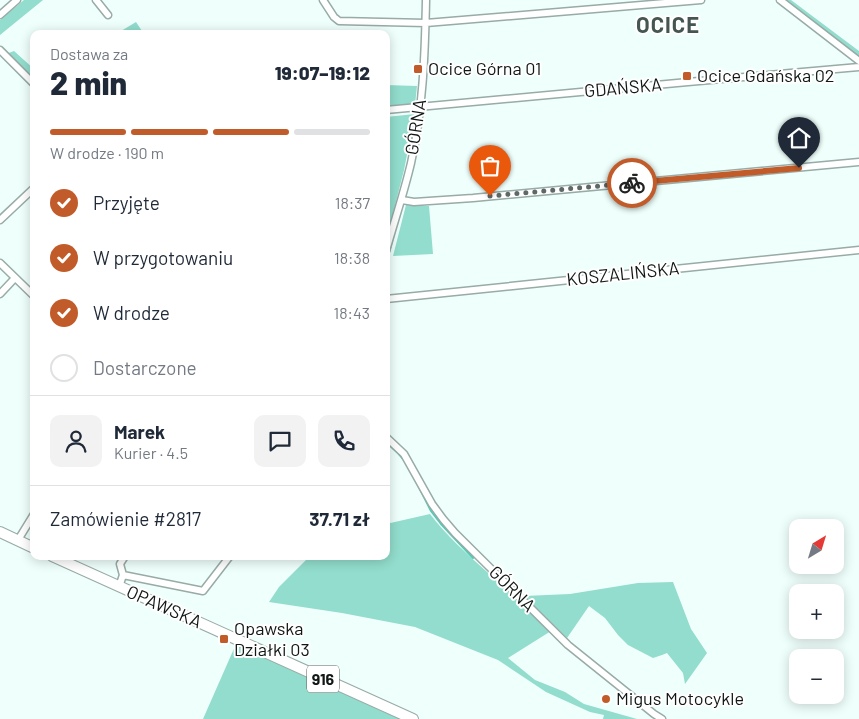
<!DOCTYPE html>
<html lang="pl">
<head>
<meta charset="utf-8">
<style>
	:root { --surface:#fff; --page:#f2f2f3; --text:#1f2937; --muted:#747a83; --line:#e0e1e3; --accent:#c15c2a }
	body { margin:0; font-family:Barlow,sans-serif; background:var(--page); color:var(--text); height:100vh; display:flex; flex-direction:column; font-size:19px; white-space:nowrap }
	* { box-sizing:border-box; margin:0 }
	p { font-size:16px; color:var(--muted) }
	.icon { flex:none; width:28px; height:28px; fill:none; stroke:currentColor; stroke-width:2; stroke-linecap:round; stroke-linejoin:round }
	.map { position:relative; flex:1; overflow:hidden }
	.panel { position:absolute; left:30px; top:30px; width:360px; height:530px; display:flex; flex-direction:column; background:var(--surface); border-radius:10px; box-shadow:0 2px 12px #0003 }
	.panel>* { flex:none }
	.needle { width:32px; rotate:38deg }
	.fabs { position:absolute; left:789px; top:519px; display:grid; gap:10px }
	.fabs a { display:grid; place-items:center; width:55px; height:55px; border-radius:10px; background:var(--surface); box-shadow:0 2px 12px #0003; font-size:25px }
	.pin { position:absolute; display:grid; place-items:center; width:42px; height:42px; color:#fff; margin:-51px -21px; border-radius:50% 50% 50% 0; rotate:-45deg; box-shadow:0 0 5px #0007 }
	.pin .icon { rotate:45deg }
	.courier { position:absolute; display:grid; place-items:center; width:50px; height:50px; margin:-25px; border:4px solid #c15c2a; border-radius:50%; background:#fff; color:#222; box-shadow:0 1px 6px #0007 }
	.summary em { font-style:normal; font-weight:800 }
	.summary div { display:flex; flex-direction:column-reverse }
	.summary { display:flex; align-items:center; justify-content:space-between; height:85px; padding:0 20px }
	h1 { font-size:32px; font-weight:800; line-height:38px }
	.bar { display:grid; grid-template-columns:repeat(4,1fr); gap:8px 5px; align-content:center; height:60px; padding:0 20px }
	.bar i { height:6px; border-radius:4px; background:var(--line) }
	.bar .active { background:var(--accent) }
	.bar p { grid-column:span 4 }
	.line { display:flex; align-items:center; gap:12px; padding:0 20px; border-top:1px solid var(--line) }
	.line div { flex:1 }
	.round { display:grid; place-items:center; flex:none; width:52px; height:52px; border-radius:10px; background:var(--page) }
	ol { padding:0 20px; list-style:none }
	li { display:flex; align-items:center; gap:15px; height:55px }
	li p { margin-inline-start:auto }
	li .icon { padding:5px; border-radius:50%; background:var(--accent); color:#fff; stroke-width:4 }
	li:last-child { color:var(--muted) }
	li i { width:28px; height:28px; border:2px solid var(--line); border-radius:50% }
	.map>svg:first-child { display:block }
	.green { fill:#92ddcd }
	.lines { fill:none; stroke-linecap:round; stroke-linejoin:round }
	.stream { stroke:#46d1b9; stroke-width:2 }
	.street-casing { stroke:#98aba6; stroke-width:9 }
	.primary-casing { stroke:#98aba6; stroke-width:12 }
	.street { stroke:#fff; stroke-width:6 }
	.primary { stroke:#fff; stroke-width:10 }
	.done { stroke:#5e6866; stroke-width:5; stroke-dasharray:0 9 }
	.route { stroke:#c15c2a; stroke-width:6 }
	.poi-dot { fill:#c15c2a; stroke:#fff; stroke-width:2 }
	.labels { text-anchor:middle; stroke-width:4; stroke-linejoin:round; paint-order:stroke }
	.shield { fill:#fff; stroke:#585d5b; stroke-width:1 }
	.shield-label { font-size:16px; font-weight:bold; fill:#101715 }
	.poi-label { font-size:18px; fill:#101715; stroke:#fff; text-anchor:start }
	.street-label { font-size:18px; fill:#101715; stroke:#fff }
	.district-label { font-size:22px; font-weight:bold; letter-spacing:1px; fill:#455551; stroke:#fff }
</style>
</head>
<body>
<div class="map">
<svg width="859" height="719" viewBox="0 0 859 719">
	<rect width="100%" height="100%" fill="#effffb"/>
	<path class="green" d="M24,0H43L0,35V20Z
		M784,0H791L859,51V57Z
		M136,22L144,34H116Z
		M14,51L34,69V82L6,54Z
		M386,85L417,86L415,105L386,107Z
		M415,114L404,170L386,241V117Z
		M406,205L416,206H429L433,254L393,256Z
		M430,514C446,535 466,553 486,571C508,591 529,611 551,631L508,658L535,680L565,692L584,704L637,719H603L604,715L590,712L546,692L498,660L415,627L342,613L269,602L279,587L310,556H386V524Z
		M673,582L691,629L707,653L685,684L683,673L667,653L662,655L653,658L628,645L618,635L605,618L589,606L567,638L524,596L570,594L638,583Z
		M236,644L401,719H203Z"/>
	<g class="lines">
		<path class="stream" d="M421,128L422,118
			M386,263L398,220
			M386,442L398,453L404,460
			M415,479L431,511L441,524L473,558"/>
		<g class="street-casing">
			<path id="street" d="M96,0L108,15
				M323,0L334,17L339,21L426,23L701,0
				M780,0L859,61
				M0,15L17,0
				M0,50L34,84
				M386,110L688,82L859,67
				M402,200L414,202L473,198L859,162
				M0,220L34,188
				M386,251C394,222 404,193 411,163C423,110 425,54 426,0
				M0,263L34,296
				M0,294L15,278
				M386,299L859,250
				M386,437L404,454L432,504L443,519L455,533L568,645L654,714L662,719
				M18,540L34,514
				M123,575L203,591L230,556
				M119,587L123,575L120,564L125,556"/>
		</g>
		<g class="primary-casing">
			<path id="primary" d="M0,532L34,548
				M52,556L413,719"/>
		</g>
		<use href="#street" class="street"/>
		<use href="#primary" class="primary"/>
	</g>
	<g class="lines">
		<path class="done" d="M490,196L632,183"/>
		<path class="route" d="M632,183L799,168"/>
	</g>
	<g class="poi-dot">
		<rect x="413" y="64" width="10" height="10" rx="2.5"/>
		<rect x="682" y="71" width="10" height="10" rx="2.5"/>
		<rect x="219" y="634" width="10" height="10" rx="2.5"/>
		<circle cx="606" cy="699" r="5"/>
	</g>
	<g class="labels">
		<rect class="shield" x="307" y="665.5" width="32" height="27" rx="4"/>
		<g class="shield-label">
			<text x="323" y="685">916</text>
		</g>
		<g class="poi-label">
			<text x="428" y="75">Ocice Górna 01</text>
			<text x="697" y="82">Ocice Gdańska 02</text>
			<text x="234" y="635">Opawska<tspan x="234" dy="21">Działki 03</tspan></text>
			<text x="616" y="705">Migus Motocykle</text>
		</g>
		<g class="street-label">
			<text transform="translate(623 88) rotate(-5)" y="6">GDAŃSKA</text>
			<text transform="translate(416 127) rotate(-81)" y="6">GÓRNA</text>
			<text transform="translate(623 274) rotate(-6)" y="6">KOSZALIŃSKA</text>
			<text transform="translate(512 589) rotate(45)" y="6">GÓRNA</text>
			<text transform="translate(164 607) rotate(24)" y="6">OPAWSKA</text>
		</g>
		<g class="district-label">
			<text x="668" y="33">OCICE</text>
		</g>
	</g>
</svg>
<div class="fabs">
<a><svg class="needle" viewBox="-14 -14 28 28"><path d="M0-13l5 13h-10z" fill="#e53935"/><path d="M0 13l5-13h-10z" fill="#747a83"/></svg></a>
<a>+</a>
<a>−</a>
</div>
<div class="pin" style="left:490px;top:196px;background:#ea580c"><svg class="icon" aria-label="bag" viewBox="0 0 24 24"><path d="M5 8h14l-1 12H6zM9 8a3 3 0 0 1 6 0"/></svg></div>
<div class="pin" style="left:799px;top:168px;background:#1f2937"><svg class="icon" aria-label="home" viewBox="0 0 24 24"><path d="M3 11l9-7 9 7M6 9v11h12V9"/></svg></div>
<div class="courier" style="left:632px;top:183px"><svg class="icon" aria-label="bike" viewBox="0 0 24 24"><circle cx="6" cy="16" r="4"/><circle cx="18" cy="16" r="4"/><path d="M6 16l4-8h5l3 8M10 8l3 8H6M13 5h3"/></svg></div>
<section class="panel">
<div class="summary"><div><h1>2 min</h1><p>Dostawa za</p></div><em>19:07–19:12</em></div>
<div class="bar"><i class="active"></i><i class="active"></i><i class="active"></i><i></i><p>W drodze · 190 m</p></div>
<ol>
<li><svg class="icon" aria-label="check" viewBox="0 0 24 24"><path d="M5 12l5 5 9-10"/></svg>Przyjęte<p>18:37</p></li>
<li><svg class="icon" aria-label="check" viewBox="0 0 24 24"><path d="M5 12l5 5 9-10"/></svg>W przygotowaniu<p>18:38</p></li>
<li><svg class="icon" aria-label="check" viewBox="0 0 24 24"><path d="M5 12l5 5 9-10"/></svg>W drodze<p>18:43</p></li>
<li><i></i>Dostarczone</li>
</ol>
<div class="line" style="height:90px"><a class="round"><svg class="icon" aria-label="person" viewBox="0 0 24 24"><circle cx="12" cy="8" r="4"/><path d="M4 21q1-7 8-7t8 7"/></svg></a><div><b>Marek</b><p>Kurier · 4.5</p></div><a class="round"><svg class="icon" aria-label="chat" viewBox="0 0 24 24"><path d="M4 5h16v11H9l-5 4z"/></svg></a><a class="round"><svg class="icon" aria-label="phone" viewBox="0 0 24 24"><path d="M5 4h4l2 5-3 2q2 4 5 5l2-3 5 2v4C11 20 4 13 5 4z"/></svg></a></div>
<div class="line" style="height:65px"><div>Zamówienie #2817</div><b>37.71 zł</b></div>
</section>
</div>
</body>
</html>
